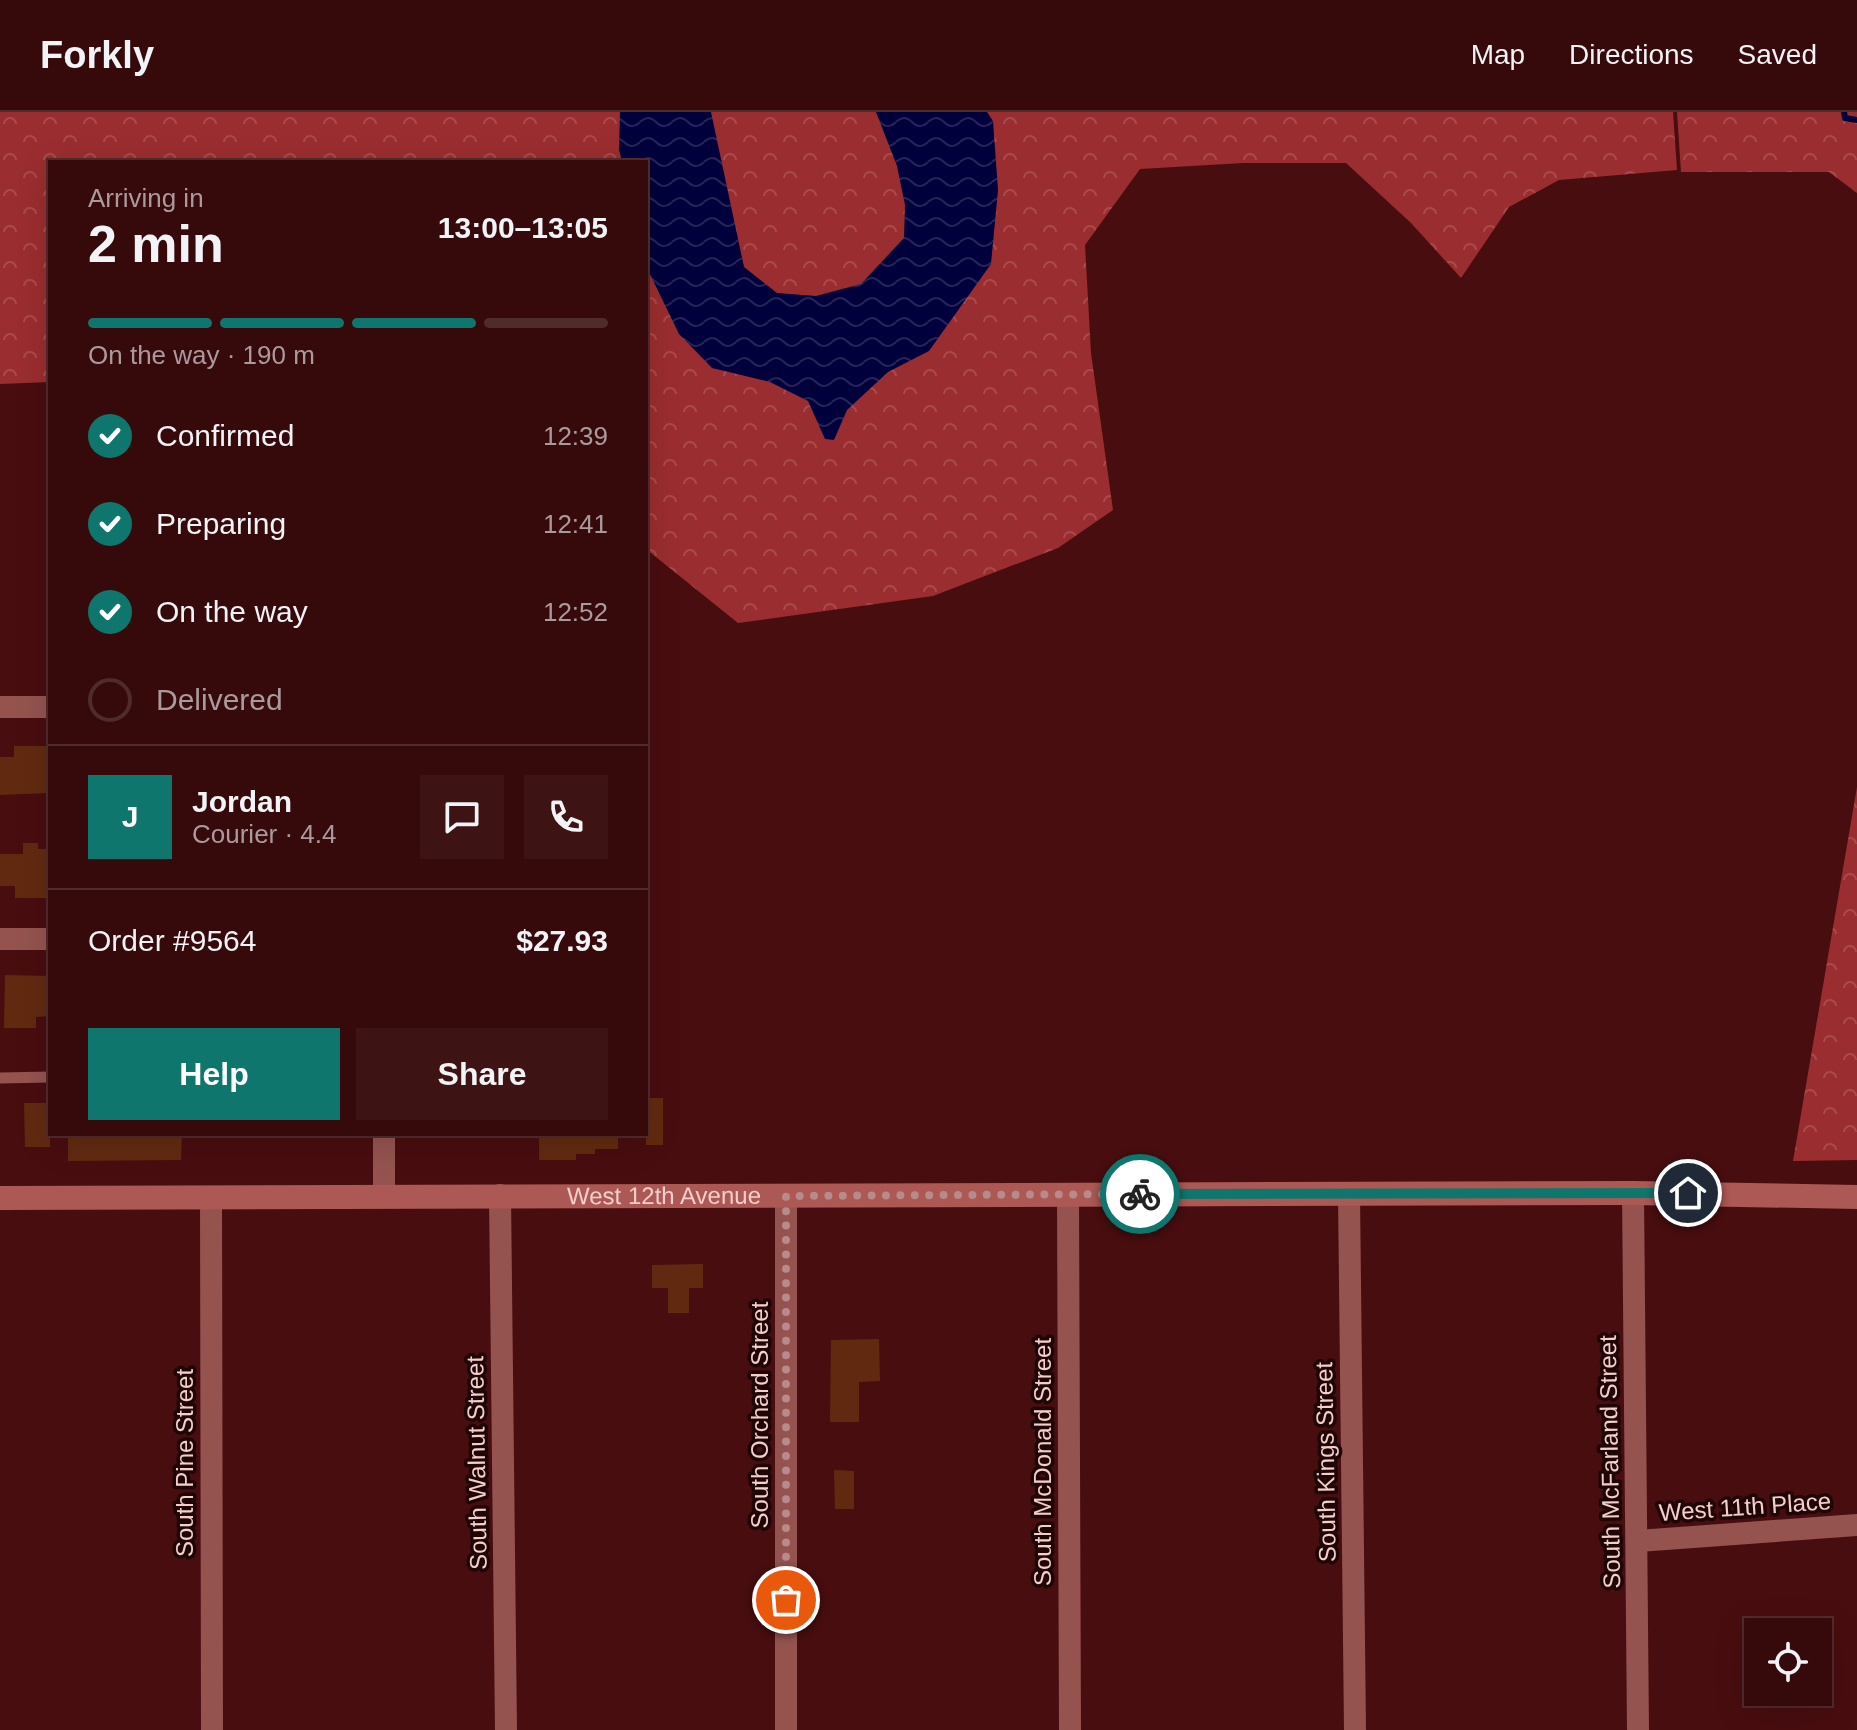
<!DOCTYPE html>
<html lang="en">
<head>
<meta charset="utf-8">
<style>
	:root { --surface:#360a0b; --page:#3d1314; --text:#f1f3f6; --muted:#aa9a9d; --line:#502b2c; --accent:#0f766e }
	body { margin:0; font-family:Arial,sans-serif; background:var(--page); color:var(--text); height:100vh; display:flex; flex-direction:column; font-size:30px; white-space:nowrap }
	* { box-sizing:border-box; margin:0 }
	p { font-size:26px; color:var(--muted) }
	.icon { flex:none; width:44px; height:44px; fill:none; stroke:currentColor; stroke-width:2; stroke-linecap:round; stroke-linejoin:round }
	.map { position:relative; flex:1; overflow:hidden }
	.panel { position:absolute; left:48px; top:48px; width:600px; height:976px; display:flex; flex-direction:column; background:var(--surface); border-radius:0px; box-shadow:0 8px 32px #0002,0 0 0 2px var(--line) }
	.panel>* { flex:none }
	.tools { position:absolute; left:1744px; top:1506px; display:grid; gap:16px }
	.tools a { display:grid; place-items:center; width:88px; height:88px; border-radius:0px; background:var(--surface); box-shadow:0 8px 32px #0002,0 0 0 2px var(--line); font-size:40px }
	.pin { position:absolute; display:grid; place-items:center; width:68px; height:68px; color:#fff; margin:-34px; border:4px solid #fff; border-radius:50%; box-shadow:0 2px 8px #0007 }
	.courier { position:absolute; display:grid; place-items:center; width:80px; height:80px; margin:-40px; border:6px solid #0f766e; border-radius:50%; background:#fff; color:#222; box-shadow:0 2px 10px #0007 }
	.summary em { font-style:normal; font-weight:800 }
	.summary div { display:flex; flex-direction:column-reverse }
	.summary { display:flex; align-items:center; justify-content:space-between; height:136px; padding:0 40px }
	h1 { font-size:52px; font-weight:800; line-height:60px }
	.bar { display:grid; grid-template-columns:repeat(4,1fr); gap:12px 8px; align-content:center; height:96px; padding:0 40px }
	.bar i { height:10px; border-radius:6px; background:var(--line) }
	.bar .on { background:var(--accent) }
	.bar p { grid-column:span 4 }
	.line { display:flex; align-items:center; gap:20px; padding:0 40px; border-top:2px solid var(--line) }
	.line div { flex:1 }
	.round { display:grid; place-items:center; flex:none; width:84px; height:84px; border-radius:0px; background:var(--page) }
	ol { padding:0 40px; list-style:none }
	li { display:flex; align-items:center; gap:24px; height:88px }
	li p { margin-inline-start:auto }
	li .icon { padding:8px; border-radius:50%; background:var(--accent); color:#fff; stroke-width:4 }
	li:last-child { color:var(--muted) }
	li i { width:44px; height:44px; border:4px solid var(--line); border-radius:50% }
	.cta { display:flex; gap:16px; margin-top:auto; padding:16px 40px }
	.cta a { flex:1; height:92px; border-radius:0px; background:var(--accent); color:#fff; font-size:32px; font-weight:800; line-height:92px; text-align:center }
	.cta a+a { background:var(--page); color:var(--text) }
	header { display:flex; align-items:center; gap:48px; box-sizing:border-box; height:112px; padding:0 40px; background:var(--surface); border-bottom:2px solid var(--line) }
	header strong { font-size:38px }
	nav { display:flex; gap:44px; margin-inline-start:auto; font-size:28px }
	.map>svg:first-child { display:block }
	.forest { fill:url(#forest-crowns) }
	.water { fill:url(#water-waves) }
	.lines { fill:none; stroke-linecap:round; stroke-linejoin:round }
	.stream { stroke:#00003c; stroke-width:6 }
	.building { fill:#612a10 }
	.service { stroke:#94534f; stroke-width:11 }
	.minor { stroke:#94534f; stroke-width:22 }
	.secondary { stroke:#ac5854; stroke-width:24 }
	.done { stroke:#b88a89; stroke-width:8; stroke-dasharray:0 14.4 }
	.route { stroke:#0f766e; stroke-width:10 }
	.labels { text-anchor:middle; stroke-width:7; stroke-linejoin:round; paint-order:stroke }
	.street-label { font-size:24px; fill:#f4ceca; stroke:#1f0606 }
</style>
</head>
<body>
<header>
<strong>Forkly</strong>
<nav><a>Map</a><a>Directions</a><a>Saved</a></nav>
</header>
<div class="map">
<svg width="1857" height="1618" viewBox="0 0 1857 1618">
	<defs>
		<pattern id="forest-crowns" width="20" height="18" patternUnits="userSpaceOnUse" patternTransform="scale(2)"><rect width="20" height="18" fill="#9a2d2f"/><path d="M2 6a3 3 0 1 1 6 0M12 15a3 3 0 1 1 6 0" fill="none" stroke="#a94a4c"/></pattern>
		<pattern id="water-waves" width="16" height="10" patternUnits="userSpaceOnUse" patternTransform="scale(2)"><rect width="16" height="10" fill="#00003c"/><path d="M0 5q4-4 8 0t8 0" fill="none" stroke="#262457"/></pattern>
	</defs>
	<rect width="100%" height="100%" fill="#480d0f"/>
	<path class="forest" d="M0,0H1673L1677,58L1559,68L1509,95L1461,166L1411,111L1346,51H1243L1140,57L1085,133L1091,241L1113,398L1058,436L933,484L738,511L646,437V50H50V270L0,272Z
		M1677,0H1857V81L1829,60H1681Z
		M1857,675V1048L1793,1049Z"/>
	<path class="water" d="M620,0H711L744,155L777,181L816,184L861,172L904,126L905,93L897,54L876,0H987L993,9L998,78L991,152L929,239L888,260L847,298L834,328L825,327L808,289L770,270L712,256L679,222L646,154V50H622L619,37Z"/>
	<g class="lines">
		<path class="stream" d="M1844,0L1845,6L1857,8"/>
	</g>
	<path class="building" d="M14,634H50V681L0,683V645H14Z
		M23,731H38V737H50V786H15V774H0V742H23Z
		M5,863L50,864V904L36,905V916H4Z
		M646,986H663V1033H646Z
		M24,991H50V1035H25Z
		M68,1022H182L181,1048L68,1049Z
		M539,1022H618V1037H595V1042H576V1048H539Z
		M703,1152V1176H689V1201H668V1176H652V1153Z
		M879,1227L880,1269L859,1270V1310H830L831,1228Z
		M834,1358L854,1359V1397H835Z"/>
	<g class="lines">
		<path class="service" d="M0,966L50,965"/>
		<path class="minor" d="M0,595H50
			M0,827H50
			M384,1022V1083
			M1633,1081L1638,1618
			M1068,1082L1070,1618
			M1349,1082L1355,1618
			M500,1083L506,1618
			M786,1084V1618
			M211,1085L212,1618
			M1638,1429L1857,1413"/>
		<path class="secondary" id="s1" d="M0,1086L1633,1081L1857,1085"/>
	</g>
	<g class="lines">
		<path class="done" d="M786,1488V1084L1140,1082"/>
		<path class="route" d="M1140,1082L1688,1081"/>
	</g>
	<g class="labels">
		<g class="street-label">
			<text dy="8" stroke="none"><textPath href="#s1" startOffset="664">West 12th Avenue</textPath></text>
			<text transform="translate(760 1303) rotate(-90)" y="8">South Orchard Street</text>
			<text transform="translate(1043 1350) rotate(-90)" y="8">South McDonald Street</text>
			<text transform="translate(1326 1350) rotate(-91)" y="8">South Kings Street</text>
			<text transform="translate(1610 1350) rotate(-91)" y="8">South McFarland Street</text>
			<text transform="translate(185 1351) rotate(-90)" y="8">South Pine Street</text>
			<text transform="translate(477 1351) rotate(-91)" y="8">South Walnut Street</text>
			<text transform="translate(1745 1395) rotate(-4)" y="8">West 11th Place</text>
		</g>
	</g>
</svg>
<div class="tools">
<a><svg class="icon" aria-label="locate" viewBox="0 0 24 24"><circle cx="12" cy="12" r="6"/><path d="M12 2v4M12 18v4M2 12h4M18 12h4"/></svg></a>
</div>
<div class="pin" style="left:786px;top:1488px;background:#ea580c"><svg class="icon" aria-label="bag" viewBox="0 0 24 24"><path d="M5 8h14l-1 12H6zM9 8a3 3 0 0 1 6 0"/></svg></div>
<div class="pin" style="left:1688px;top:1081px;background:#1f2937"><svg class="icon" aria-label="home" viewBox="0 0 24 24"><path d="M3 11l9-7 9 7M6 9v11h12V9"/></svg></div>
<div class="courier" style="left:1140px;top:1082px"><svg class="icon" aria-label="bike" viewBox="0 0 24 24"><circle cx="6" cy="16" r="4"/><circle cx="18" cy="16" r="4"/><path d="M6 16l4-8h5l3 8M10 8l3 8H6M13 5h3"/></svg></div>
<section class="panel">
<div class="summary"><div><h1>2 min</h1><p>Arriving in</p></div><em>13:00–13:05</em></div>
<div class="bar"><i class="on"></i><i class="on"></i><i class="on"></i><i></i><p>On the way · 190 m</p></div>
<ol>
<li><svg class="icon" aria-label="check" viewBox="0 0 24 24"><path d="M5 12l5 5 9-10"/></svg>Confirmed<p>12:39</p></li>
<li><svg class="icon" aria-label="check" viewBox="0 0 24 24"><path d="M5 12l5 5 9-10"/></svg>Preparing<p>12:41</p></li>
<li><svg class="icon" aria-label="check" viewBox="0 0 24 24"><path d="M5 12l5 5 9-10"/></svg>On the way<p>12:52</p></li>
<li><i></i>Delivered</li>
</ol>
<div class="line" style="height:144px"><b class="round" style="background:var(--accent);color:#fff">J</b><div><b>Jordan</b><p>Courier · 4.4</p></div><a class="round"><svg class="icon" aria-label="chat" viewBox="0 0 24 24"><path d="M4 5h16v11H9l-5 4z"/></svg></a><a class="round"><svg class="icon" aria-label="phone" viewBox="0 0 24 24"><path d="M5 4h4l2 5-3 2q2 4 5 5l2-3 5 2v4C11 20 4 13 5 4z"/></svg></a></div>
<div class="line" style="height:104px"><div>Order #9564</div><b>$27.93</b></div>
<div class="cta"><a>Help</a><a>Share</a></div>
</section>
</div>
</body>
</html>
